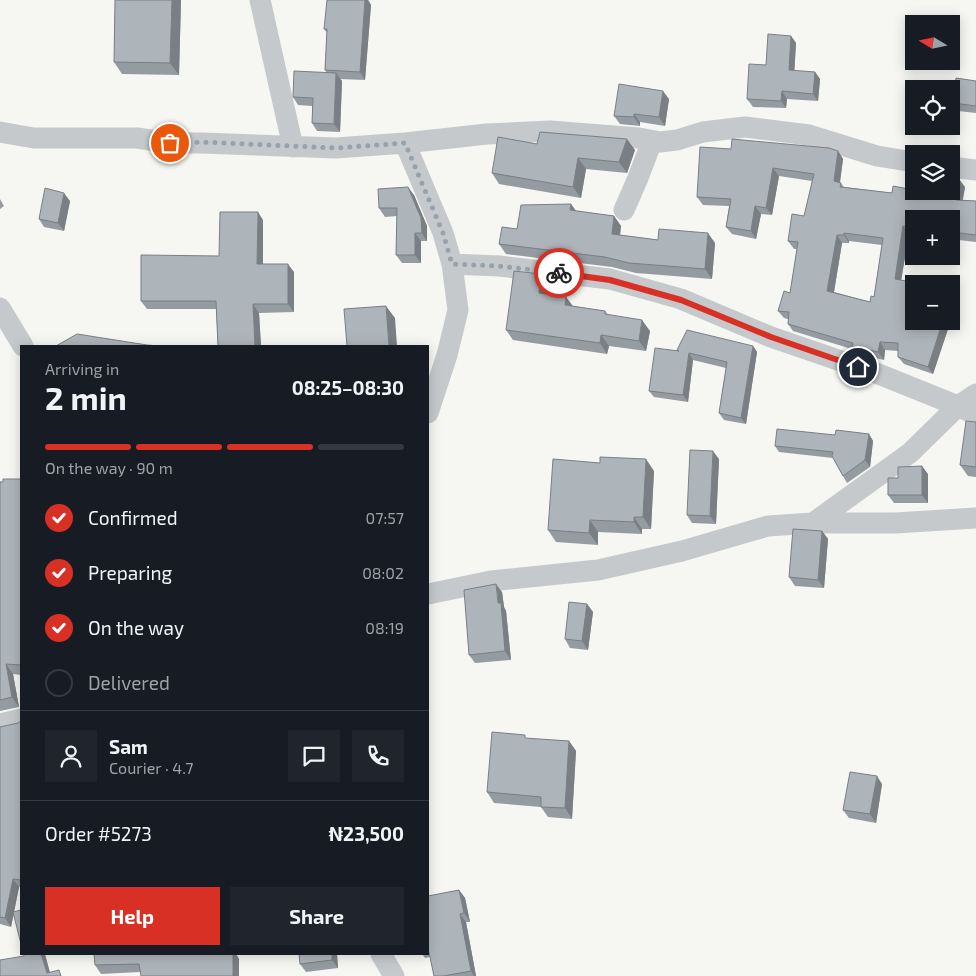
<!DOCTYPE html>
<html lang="en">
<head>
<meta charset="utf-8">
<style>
	:root { --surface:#171b24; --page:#20242c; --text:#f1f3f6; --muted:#9ea1a6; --line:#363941; --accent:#d93025 }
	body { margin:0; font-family:"Exo 2",sans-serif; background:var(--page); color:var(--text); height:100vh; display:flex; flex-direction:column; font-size:19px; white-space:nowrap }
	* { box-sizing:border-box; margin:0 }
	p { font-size:16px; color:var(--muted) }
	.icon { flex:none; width:28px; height:28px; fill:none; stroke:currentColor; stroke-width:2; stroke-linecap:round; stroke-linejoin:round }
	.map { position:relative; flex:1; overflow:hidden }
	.sheet { position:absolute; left:20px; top:345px; width:409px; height:610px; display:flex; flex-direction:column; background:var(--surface); border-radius:0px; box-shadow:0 2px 12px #0003 }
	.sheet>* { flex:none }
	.needle { width:32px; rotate:280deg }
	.controls { position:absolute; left:905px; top:15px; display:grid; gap:10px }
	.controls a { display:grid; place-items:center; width:55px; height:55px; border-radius:0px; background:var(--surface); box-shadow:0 2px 12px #0003; font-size:25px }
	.pin { position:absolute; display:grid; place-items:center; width:42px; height:42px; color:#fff; margin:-21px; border:2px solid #fff; border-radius:50%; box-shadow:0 1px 5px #0007 }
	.courier { position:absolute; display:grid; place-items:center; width:50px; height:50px; margin:-25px; border:4px solid #d93025; border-radius:50%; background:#fff; color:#222; box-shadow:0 1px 6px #0007 }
	.overview em { font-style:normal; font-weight:700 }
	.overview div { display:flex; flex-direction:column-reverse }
	.overview { display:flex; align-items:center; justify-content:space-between; height:85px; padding:0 25px }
	h1 { font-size:32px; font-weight:700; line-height:38px }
	.bar { display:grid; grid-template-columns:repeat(4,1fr); gap:8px 5px; align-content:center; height:60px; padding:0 25px }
	.bar i { height:6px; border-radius:4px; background:var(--line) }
	.bar .current { background:var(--accent) }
	.bar p { grid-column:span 4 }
	.line { display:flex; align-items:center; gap:12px; padding:0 25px; border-top:1px solid var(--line) }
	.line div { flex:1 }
	.round { display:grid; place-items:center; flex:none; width:52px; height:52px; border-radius:0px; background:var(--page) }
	ol { padding:0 25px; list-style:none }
	li { display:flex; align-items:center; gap:15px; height:55px }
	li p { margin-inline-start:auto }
	li .icon { padding:5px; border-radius:50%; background:var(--accent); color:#fff; stroke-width:4 }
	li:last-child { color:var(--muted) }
	li i { width:28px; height:28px; border:2px solid var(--line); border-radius:50% }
	.button { display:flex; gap:10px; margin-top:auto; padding:10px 25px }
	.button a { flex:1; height:58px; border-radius:0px; background:var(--accent); color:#fff; font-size:20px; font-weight:700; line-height:58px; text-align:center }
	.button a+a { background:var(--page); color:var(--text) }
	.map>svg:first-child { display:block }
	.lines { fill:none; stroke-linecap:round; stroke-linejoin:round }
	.minor { stroke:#c5c9cc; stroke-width:21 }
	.wall { fill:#959ca1; fill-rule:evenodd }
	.shaded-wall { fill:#797f83 }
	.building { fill:#adb5bb; stroke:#797f83; fill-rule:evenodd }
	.done { stroke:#96a2ac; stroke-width:5; stroke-dasharray:0 9 }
	.route { stroke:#d93025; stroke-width:6 }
</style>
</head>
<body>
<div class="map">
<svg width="976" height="976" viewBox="0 0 976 976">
	<rect width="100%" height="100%" fill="#f6f6f2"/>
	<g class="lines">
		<path class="minor" d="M260,0L293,147
			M0,132L34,138H137L170,143H202L336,148L405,143L487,134L550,131L639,138L660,142L677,140L703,132L745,127L809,135L877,156L914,162
			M405,143L443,233L452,264L458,310L447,355L428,413
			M951,167L976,170
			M624,210L638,178L652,141
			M452,264L499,266L610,279L681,299L771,337L876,373L958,406L976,415
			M0,308L23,346
			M813,523L910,453L958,406L976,394
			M428,594L491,581L598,570L682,551L768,526L813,523H895L976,518
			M0,724L21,719
			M381,954L394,976"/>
	</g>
	<path class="wall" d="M115,0H181L179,75L122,74L114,62Z
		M365,0H368L371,5L365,80L340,79L342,81L340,132L317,131L312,123V106L298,105L293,97L327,73L325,70L327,33L324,29Z
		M791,36L796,43L794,71L815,72L820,79L818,101L787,99L786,108L753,107L747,99L766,65Z
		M976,81V113L958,111L953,103Z
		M669,99L665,126L640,122V126L620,124L614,116Z
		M537,144L635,150L627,173L586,169L581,198L499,184L492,173Z
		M731,149L838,151L843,159L840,182L844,187L892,193L937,194L965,187L963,200L976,201V242L951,239V219H914V234H909L901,280L914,321H950L949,326L933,374L904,364L898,357V351L885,350L884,360L862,355L858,354L855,350L793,331L788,324V319L784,318L778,311L790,293L797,249H794L788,241L804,216L812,181L779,176L772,215L761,214L756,239L732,234L726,227L729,206L703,205L697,197ZM849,241L882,245L874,297L870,302L834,292L842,243H849Z
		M414,195L427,226V241H421V263H402L396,255L397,216L385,217L379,208Z
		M0,199L4,206L0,209Z
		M70,201L64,231L44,227L39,219Z
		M571,204L576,211L614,216L621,226L620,235L658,240L715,243L712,279L636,273L612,267L506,254L499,244L517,229Z
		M263,220V264L294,272V312L259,313L261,346H218L216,309H147L141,301L219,256Z
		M541,274L549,284L547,294L566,297L573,306L605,311L608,315L650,331L646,351L609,346L607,354L513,340L506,330Z
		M753,346L757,352L746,424L724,420L719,413L726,368L693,360L688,402L654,397L649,391L677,351Z
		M976,422V477L968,476L960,465Z
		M869,434L873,441L870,467L847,483L843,476L833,458L779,452L775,446L835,435Z
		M719,459L716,524L692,523L687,515Z
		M654,471L651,529H642V534L598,532V545L556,542L548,530Z
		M928,474V503H894L888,495L898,478Z
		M21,479V675L13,674L19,707L0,711V482Z
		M822,531L828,539L824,588L795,586L789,577Z
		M502,592L504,607L506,611L511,660L475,663L469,655Z
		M587,604L593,612L588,650L570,648L565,639Z
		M21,721V888L19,887L11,927L0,924V727L18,723Z
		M527,739L569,741L576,751L572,819L548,817L541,807L494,803L487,792Z
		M882,784L876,823L849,818L843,810Z
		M459,890L465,898L470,922H466L476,976H434L430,957L425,958L422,954H428V896Z
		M94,954H236L239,959L140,972L101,974L95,965Z
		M337,954L338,968L306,972L300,964Z"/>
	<path class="shaded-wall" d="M172,0H181L179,75L170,63Z
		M365,0H368L371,5L365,80L360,72Z
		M791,36L796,43L794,78L789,70Z
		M815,72L820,79L818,101L813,94Z
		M336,73L342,81L340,132L334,124Z
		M663,91L669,99L665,126L659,117Z
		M782,91L787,99L786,108L781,101Z
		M634,114L640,122V126L634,117Z
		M627,139L635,150L627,173L619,162Z
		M838,151L843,159L839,189L834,181Z
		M578,158L586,169L581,198L573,187Z
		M773,168L779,176L772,215L766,208Z
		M959,179L965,187L961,207L956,200Z
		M408,187L414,195L427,226V241L422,233Z
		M64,193L70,201L64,231L58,223Z
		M571,204L578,214L570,210Z
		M755,206L761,214L756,239L751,231Z
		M258,212L263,220V272L257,264Z
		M614,216L621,226L619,244L612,234Z
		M903,226L909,234L900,287L895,279Z
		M415,233L421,241V263L415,255Z
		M708,233L715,243L712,279L705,269Z
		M844,233L849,241V243L844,235Z
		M837,235L842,243L833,298L827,291Z
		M288,264L294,272V312L288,304Z
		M541,274L549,284L546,304L539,293Z
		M951,292L954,296L951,313Z
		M566,297L574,308L565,305Z
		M253,304L259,313L261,346H255Z
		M386,306L395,318L397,346H389Z
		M642,320L650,331L646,351L639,341Z
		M943,321H950L949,326L933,374L928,367Z
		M601,335L609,346L607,354L600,343Z
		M880,342L885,350L884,360L878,352Z
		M753,346L757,352L746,424L741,418Z
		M689,353L693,360L688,402L683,395Z
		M869,434L873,441L870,467L865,460Z
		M713,451L719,459L716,524L710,516Z
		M646,459L654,471L651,529L643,517Z
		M922,466L928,474V503L922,495Z
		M634,517L642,529V534L634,522Z
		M590,520L598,532V545L589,533Z
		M822,531L828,539L824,588L818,580Z
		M496,584L502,592L504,607L506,611L511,660L505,651Z
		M587,604L593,612L588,650L582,641Z
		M6,664L13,674L19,707L12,697Z
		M569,741L576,751L572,819L565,808Z
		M877,776L882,784L876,823L870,814Z
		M13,879L19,887L11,927L5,918Z
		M459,890L465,898L470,922L464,913Z
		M460,914L466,922L476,976H474L471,971Z
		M41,954H45L51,976L47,973Z
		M233,954H236L239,959V976H233Z
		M332,954H337L338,968L332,960Z"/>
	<path class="building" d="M115,0H172L170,63L114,62Z
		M327,0H365L360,72L325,70L327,29H324Z
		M768,34L791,36L789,70L815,72L813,94L782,91L781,101L747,99L749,64L766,65Z
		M294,71L336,73L334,124L312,123L313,98L293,97Z
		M956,78L976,81V106L953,103Z
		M619,84L663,91L659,117L634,114V117L614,116Z
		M540,132L627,139L619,162L578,158L573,187L492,173L498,137L537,144Z
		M732,139L829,148L838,151L834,181L841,183L840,187L892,193L893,186L914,190V191H922L937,194L938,191H951V178L959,179L956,200L976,201V235L951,232V219H914V227L903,226L895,279L922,284H914V321H943L928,367L898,357V343L880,342L878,352L856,347L852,346L853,343L788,324L789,312L778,311L784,291L790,293L798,242L788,241L792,214L804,216L814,174L773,168L766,208L755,206L751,231L726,227L731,199L697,197L700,147L731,149ZM844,233L883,238L874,297L871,296L870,302L827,291L837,235H844Z
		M408,187L421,218L422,233H415V255H396L397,208H379L378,189Z
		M45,188L64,193L58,223L39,219Z
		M571,204L570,210L614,216L612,234L658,240L659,229L708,233L705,269L629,263L605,257L499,244L502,227L517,229L521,205Z
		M220,212H258L257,264H288V304H253L255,346H218L216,301H141V255L219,256Z
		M514,271L541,274L539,293L566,297L565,305L605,311V314L642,320L639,341L601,335L600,343L506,330Z
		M386,306L389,346H347L344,309Z
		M687,330L753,346L741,418L719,413L727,362L689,353L683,395L649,391L655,348L679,351L677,350Z
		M77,334L147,345L160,346H56Z
		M966,421L976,422V467L960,465Z
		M777,429L835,435L836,430L869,434L865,460L843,476L832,456L833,452L775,446Z
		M690,450L713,451L710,516L687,515Z
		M600,457L646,459L643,517H634V522L590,520L589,533L548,530L553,459L600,463Z
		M922,466V495H888V478H898V467Z
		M3,479H21V665L6,664L12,697L0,700V482H3Z
		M793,529L822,531L818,580L789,577Z
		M496,584L498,603H501L505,651L469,655L464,590Z
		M569,602L587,604L582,641L565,639Z
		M21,721V880L13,879L5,918L0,917V727L18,723Z
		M492,732L525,735V738L569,741L565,808L541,807V797L487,792Z
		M850,772L877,776L870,814L843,810Z
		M459,890L464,913L460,914L471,971L443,976H434L428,948V896Z
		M21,910V944L13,912Z
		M24,954H41L47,973L59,970L61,976H0V960L24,956Z
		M94,954H233V976H141L139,964L95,965Z
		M299,954H332V960L300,964Z"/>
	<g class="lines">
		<path class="done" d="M170,143L202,142L336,148L405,143L443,233L452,264L499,266L559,273"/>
		<path class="route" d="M559,273L610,280L681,300L771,337L858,367"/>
	</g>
</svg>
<div class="controls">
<a><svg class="needle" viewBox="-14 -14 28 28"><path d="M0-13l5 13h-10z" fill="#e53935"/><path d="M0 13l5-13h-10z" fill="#9ea1a6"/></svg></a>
<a><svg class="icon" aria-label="locate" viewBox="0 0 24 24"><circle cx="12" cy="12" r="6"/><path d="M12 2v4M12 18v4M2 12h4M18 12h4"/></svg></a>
<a><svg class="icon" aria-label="layers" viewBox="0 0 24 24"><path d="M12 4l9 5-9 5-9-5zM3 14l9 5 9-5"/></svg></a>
<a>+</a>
<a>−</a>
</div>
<div class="pin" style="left:170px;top:143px;background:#ea580c"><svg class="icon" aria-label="bag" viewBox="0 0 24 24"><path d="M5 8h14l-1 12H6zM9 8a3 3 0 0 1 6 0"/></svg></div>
<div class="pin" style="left:858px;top:367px;background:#1f2937"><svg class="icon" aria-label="home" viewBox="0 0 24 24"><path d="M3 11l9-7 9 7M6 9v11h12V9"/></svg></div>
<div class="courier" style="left:559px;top:273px"><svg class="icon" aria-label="bike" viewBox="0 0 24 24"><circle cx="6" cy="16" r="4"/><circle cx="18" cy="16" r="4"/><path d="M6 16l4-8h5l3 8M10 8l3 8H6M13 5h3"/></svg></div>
<section class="sheet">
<div class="overview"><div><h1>2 min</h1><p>Arriving in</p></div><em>08:25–08:30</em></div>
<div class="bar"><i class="current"></i><i class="current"></i><i class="current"></i><i></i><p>On the way · 90 m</p></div>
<ol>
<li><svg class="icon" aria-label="check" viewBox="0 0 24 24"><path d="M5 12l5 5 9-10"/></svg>Confirmed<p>07:57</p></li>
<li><svg class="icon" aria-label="check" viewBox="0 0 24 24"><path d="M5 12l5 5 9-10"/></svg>Preparing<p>08:02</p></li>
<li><svg class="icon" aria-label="check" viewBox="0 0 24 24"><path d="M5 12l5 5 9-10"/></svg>On the way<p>08:19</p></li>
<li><i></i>Delivered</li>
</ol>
<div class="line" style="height:90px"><a class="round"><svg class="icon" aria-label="person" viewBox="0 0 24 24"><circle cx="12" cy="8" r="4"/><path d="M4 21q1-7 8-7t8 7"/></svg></a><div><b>Sam</b><p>Courier · 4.7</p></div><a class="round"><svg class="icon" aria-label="chat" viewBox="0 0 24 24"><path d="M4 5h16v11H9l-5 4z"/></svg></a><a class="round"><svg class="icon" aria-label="phone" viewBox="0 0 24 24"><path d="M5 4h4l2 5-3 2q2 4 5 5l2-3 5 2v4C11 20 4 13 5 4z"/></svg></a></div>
<div class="line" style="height:65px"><div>Order #5273</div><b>₦23,500</b></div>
<div class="button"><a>Help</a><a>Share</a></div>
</section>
</div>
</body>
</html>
